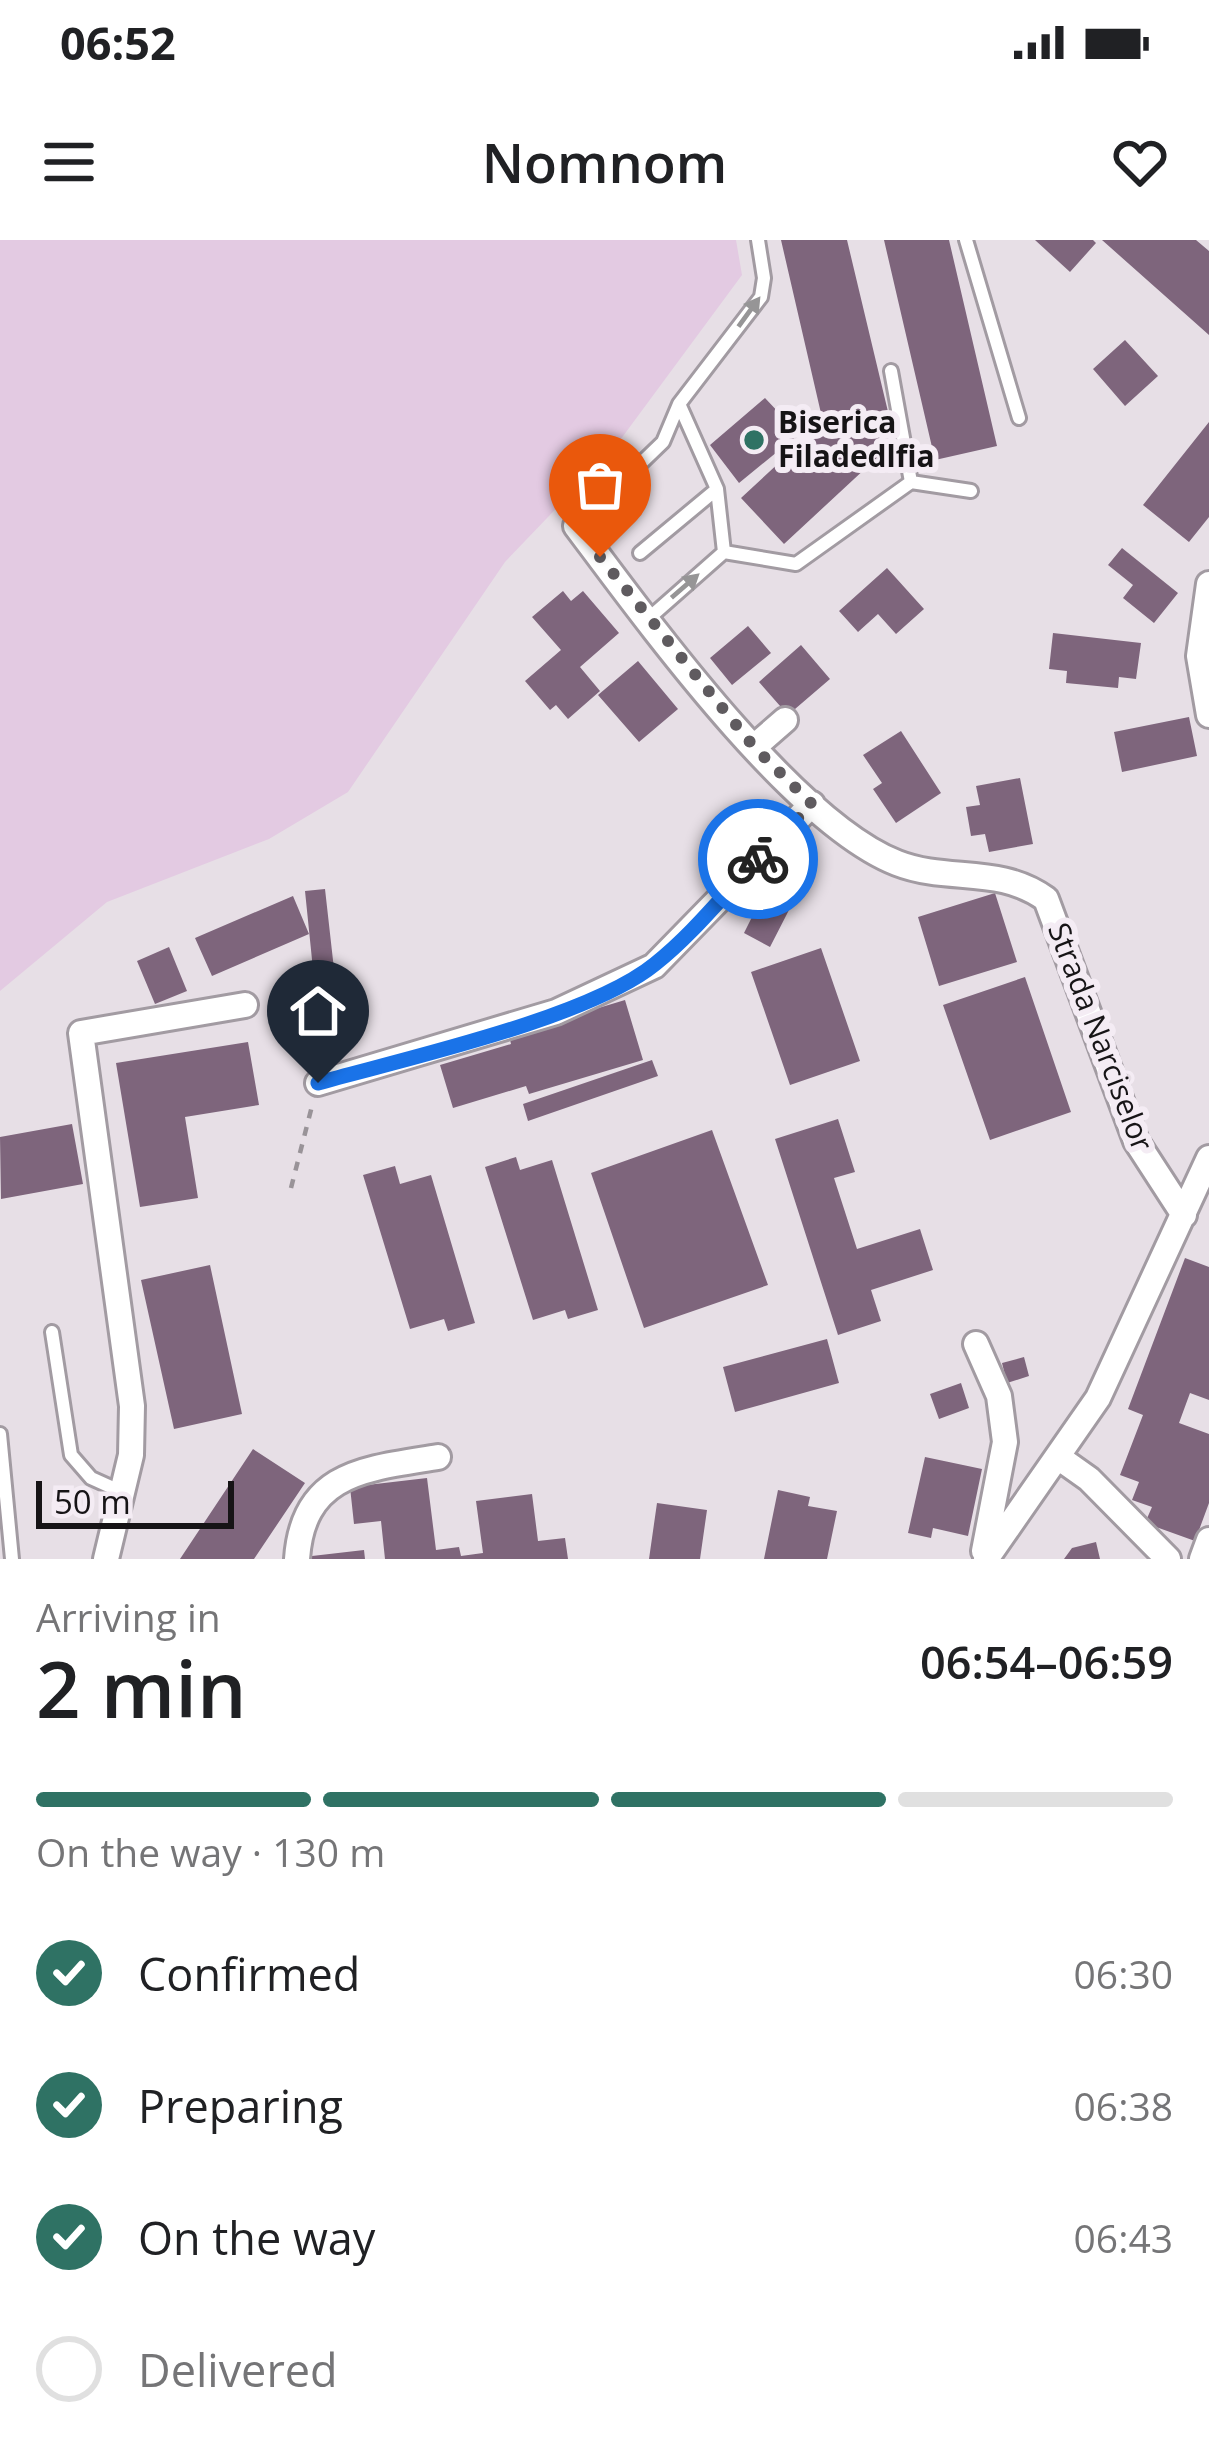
<!DOCTYPE html>
<html lang="en">
<head>
<meta charset="utf-8">
<style>
	:root { --surface:#fff; --page:#f2f2f2; --text:#202124; --muted:#757577; --line:#e0e0e0; --accent:#2f7264 }
	body { margin:0; font-family:"Open Sans",sans-serif; background:var(--page); color:var(--text); height:100vh; display:flex; flex-direction:column; font-size:45px; white-space:nowrap }
	* { box-sizing:border-box; margin:0 }
	p { font-size:39px; color:var(--muted) }
	.icon { flex:none; width:66px; height:66px; fill:none; stroke:currentColor; stroke-width:2; stroke-linecap:round; stroke-linejoin:round }
	.map { position:relative; height:1319px; overflow:hidden }
	.sheet { display:flex; flex-direction:column; background:var(--surface); flex:1 }
	.sheet>* { flex:none }
	.scale { position:absolute; left:36px; bottom:30px; width:198px; box-sizing:border-box; padding-left:12px; border:6px solid #161416; border-top:0; font-size:33px; line-height:42px; white-space:nowrap; color:#161416; -webkit-text-stroke:9px #f4ecf4; paint-order:stroke }
	.pin { position:absolute; display:grid; place-items:center; width:102px; height:102px; color:#fff; margin:-123px -51px; border-radius:50% 50% 50% 0; rotate:-45deg; box-shadow:0 0 12px #0007 }
	.pin .icon { rotate:45deg }
	.courier { position:absolute; display:grid; place-items:center; width:120px; height:120px; margin:-60px; border:9px solid #1a73e8; border-radius:50%; background:#fff; color:#222; box-shadow:0 3px 15px #0007 }
	.headline em { font-style:normal; font-weight:600 }
	.headline div { display:flex; flex-direction:column-reverse }
	.headline { display:flex; align-items:center; justify-content:space-between; height:204px; padding:0 36px }
	h1 { font-size:78px; font-weight:600; line-height:90px }
	.bar { display:grid; grid-template-columns:repeat(4,1fr); gap:18px 12px; align-content:center; height:144px; padding:0 36px }
	.bar i { height:15px; border-radius:9px; background:var(--line) }
	.bar .active { background:var(--accent) }
	.bar p { grid-column:span 4 }
	ol { padding:0 36px; list-style:none }
	li { display:flex; align-items:center; gap:36px; height:132px }
	li p { margin-inline-start:auto }
	li .icon { padding:12px; border-radius:50%; background:var(--accent); color:#fff; stroke-width:4 }
	li:last-child { color:var(--muted) }
	li i { width:66px; height:66px; border:6px solid var(--line); border-radius:50% }
	.status { display:flex; justify-content:space-between; align-items:center; height:84px; padding:0 60px; background:var(--surface); direction:ltr }
	.status svg { height:33px; fill:currentColor }
	header { display:flex; justify-content:space-between; align-items:center; height:156px; padding:0 36px; background:var(--surface); font-size:54px; font-weight:600 }
	.map>svg:first-child { display:block }
	.green { fill:#e3cae2 }
	.building { fill:#7e657c }
	.lines { fill:none; stroke-linecap:round; stroke-linejoin:round }
	.lane-casing { stroke:#a29ba2; stroke-width:18 }
	.street-casing { stroke:#a29ba2; stroke-width:30 }
	.path { stroke:#999398; stroke-width:4.5; stroke-dasharray:9 9; stroke-linecap:butt }
	.lane { stroke:#fff; stroke-width:12 }
	.street { stroke:#fff; stroke-width:24 }
	.oneway { fill:#969596 }
	.done { stroke:#5f5b5f; stroke-width:12; stroke-dasharray:0 21.6 }
	.route { stroke:#1a73e8; stroke-width:15 }
	.poi-dot { fill:#2f7264; stroke:#f4ecf4; stroke-width:4.5 }
	.labels { text-anchor:middle; stroke-width:12; stroke-linejoin:round; paint-order:stroke }
	.poi-label { font-size:30px; font-weight:bold; fill:#161416; stroke:#f4ecf4; text-anchor:start }
	.street-label { font-size:30px; fill:#161416; stroke:#f4ecf4 }
</style>
</head>
<body>
<div class="status"><b>06:52</b><svg viewBox="0 0 49 12"><path d="M0 12V9h3v3zM5 12V6h3v6zM10 12V3h3v9zM15 12V0h3v12zM26 1h20v11H26zM47 4h2v5h-2z"/></svg></div>
<header><svg class="icon" aria-label="menu" viewBox="0 0 24 24"><path d="M4 6h16M4 12h16M4 18h16"/></svg>Nomnom<svg class="icon" aria-label="heart" viewBox="0 0 24 24"><path d="M12 20l-8-8c-3-5 5-10 8-4 3-6 11-1 8 4z"/></svg></header>
<div class="map">
<svg width="1209" height="1319" viewBox="0 0 1209 1319">
	<rect width="100%" height="100%" fill="#e7dfe6"/>
	<path class="green" d="M0,0H736L742,35L615,207L505,322L348,552L269,599L107,662L0,751Z"/>
	<path class="building" d="M781,0H847L895,201L784,304L741,258L823,182Z
		M884,0H949L997,206L935,220Z
		M1035,0H1093L1096,3L1070,32Z
		M1102,0H1196L1209,11V95Z
		M1125,100L1158,136L1125,166L1093,129Z
		M765,158L799,194L739,243L710,205Z
		M1209,182V277L1189,302L1143,265Z
		M1122,308L1178,353L1154,383L1123,358L1133,345L1108,325Z
		M887,328L924,369L896,394L878,374L858,392L839,371Z
		M563,351L571,361L583,351L619,393L580,427L600,451L568,479L556,465L550,470L525,441L561,410L532,377Z
		M748,386L771,413L732,445L710,418Z
		M1053,393L1141,403L1136,439L1119,437L1118,448L1066,443L1067,431L1049,429Z
		M801,405L830,439L788,475L759,442Z
		M638,421L678,469L639,502L598,455Z
		M1189,477L1197,516L1122,532L1114,492Z
		M901,491L941,553L896,583L873,549L882,543L863,515Z
		M1020,538L1033,604L989,612L985,594L971,596L966,567L980,565L976,546Z
		M325,649L336,747L315,749L305,651Z
		M995,653L1017,722L939,746L918,677Z
		M763,655L790,668L770,707L744,693Z
		M293,656L309,694L212,736L195,698Z
		M169,707L187,751L155,764L137,721Z
		M821,708L860,821L790,845L751,732Z
		M1025,737L1071,872L990,900L943,765Z
		M625,760L643,820L529,854L526,846L453,868L440,825L511,804L509,795Z
		M248,802L259,865L185,877L198,958L140,967L116,823Z
		M652,820L658,836L528,881L523,864Z
		M838,879L855,932L834,938L857,1009L920,989L933,1030L871,1050L881,1081L838,1095L775,899Z
		M72,884L83,944L1,959L0,897Z
		M712,890L768,1045L644,1088L591,933Z
		M516,917L520,930L552,920L598,1070L568,1079L565,1070L533,1080L485,927Z
		M395,926L400,944L431,935L475,1083L448,1091L444,1079L410,1089L363,935Z
		M1185,1018L1209,1027V1160L1190,1153L1179,1183L1209,1194V1263L1195,1301L1145,1283L1152,1267L1132,1260L1139,1242L1120,1235L1143,1175L1128,1169Z
		M210,1025L242,1174L174,1189L141,1040Z
		M827,1099L839,1143L735,1172L723,1127Z
		M1024,1117L1029,1136L1007,1143L1002,1123Z
		M961,1143L969,1168L939,1179L930,1154Z
		M253,1209L305,1243L254,1319H180Z
		M925,1217L982,1229L968,1296L933,1288L931,1298L908,1293Z
		M427,1238L436,1310L459,1307L461,1316L483,1313L476,1261L532,1254L538,1301L565,1298L568,1319H385L381,1281L354,1284L350,1247Z
		M778,1250L810,1257L808,1266L837,1271L827,1319H764Z
		M657,1263L707,1270L700,1319H649Z
		M1096,1302L1100,1319H1064L1072,1308Z
		M364,1310L365,1319H312V1316Z"/>
	<g class="lines">
		<g class="lane-casing">
			<path id="lane" d="M966,0L1019,178
				M891,131L911,242
				M680,166L717,249L724,312
				M576,286L663,202L679,164L761,57L764,38L758,0
				M724,312L796,324L911,242L971,251
				M640,313L717,249
				M648,379L724,312
				M52,1092L71,1215L91,1238L122,1252
				M0,1194L12,1319"/>
		</g>
		<g class="street-casing">
			<path id="street" d="M576,286C645,378 792,582 897,623C948,643 999,625 1046,659L1136,901L1184,975
				M1209,344L1199,416L1209,475
				M754,507L785,480
				M318,843L556,772L654,726L812,564
				M976,1104L999,1156L1005,1202L984,1311
				M1058,1217L1089,1239L1168,1319
				M106,1319L131,1215L132,1166L81,793L245,765
				M297,1319C303,1232 365,1229 438,1217
				M986,1319L1098,1158L1209,918
				M1202,1319L1209,1300"/>
		</g>
		<path class="path" d="M291,948L312,866"/>
		<use href="#lane" class="lane"/>
		<use href="#street" class="street"/>
	</g>
	<defs><path id="oneway-solid" d="M-6-.8H1V-3.2L6.5 0L1 3.2V.8H-6Z" transform="scale(3)"/></defs>
	<g class="oneway">
		<use href="#oneway-solid" transform="translate(749 72) rotate(-54)"/>
		<use href="#oneway-solid" transform="translate(685 346) rotate(-41)"/>
	</g>
	<g class="lines">
		<path class="done" d="M600,317L754,507L812,564L758,619"/>
		<path class="route" d="M318,843C404,819 589,778 655,724C693,694 725,653 758,619"/>
	</g>
	<circle class="poi-dot" cx="754" cy="200" r="12"/>
	<g class="labels">
		<g class="poi-label">
			<text x="778" y="193">Biserica<tspan x="778" dy="34">Filadedlfia</tspan></text>
		</g>
		<g class="street-label">
			<text transform="translate(1100 797) rotate(69)" y="10">Strada Narciselor</text>
		</g>
	</g>
</svg>
<div class="scale">50 m</div>
<div class="pin" style="left:600px;top:317px;background:#ea580c"><svg class="icon" aria-label="bag" viewBox="0 0 24 24"><path d="M5 8h14l-1 12H6zM9 8a3 3 0 0 1 6 0"/></svg></div>
<div class="pin" style="left:318px;top:843px;background:#1f2937"><svg class="icon" aria-label="home" viewBox="0 0 24 24"><path d="M3 11l9-7 9 7M6 9v11h12V9"/></svg></div>
<div class="courier" style="left:758px;top:619px"><svg class="icon" aria-label="bike" viewBox="0 0 24 24"><circle cx="6" cy="16" r="4"/><circle cx="18" cy="16" r="4"/><path d="M6 16l4-8h5l3 8M10 8l3 8H6M13 5h3"/></svg></div>
</div>
<section class="sheet">
<div class="headline"><div><h1>2 min</h1><p>Arriving in</p></div><em>06:54–06:59</em></div>
<div class="bar"><i class="active"></i><i class="active"></i><i class="active"></i><i></i><p>On the way · 130 m</p></div>
<ol>
<li><svg class="icon" aria-label="check" viewBox="0 0 24 24"><path d="M5 12l5 5 9-10"/></svg>Confirmed<p>06:30</p></li>
<li><svg class="icon" aria-label="check" viewBox="0 0 24 24"><path d="M5 12l5 5 9-10"/></svg>Preparing<p>06:38</p></li>
<li><svg class="icon" aria-label="check" viewBox="0 0 24 24"><path d="M5 12l5 5 9-10"/></svg>On the way<p>06:43</p></li>
<li><i></i>Delivered</li>
</ol>
</section>
</body>
</html>
